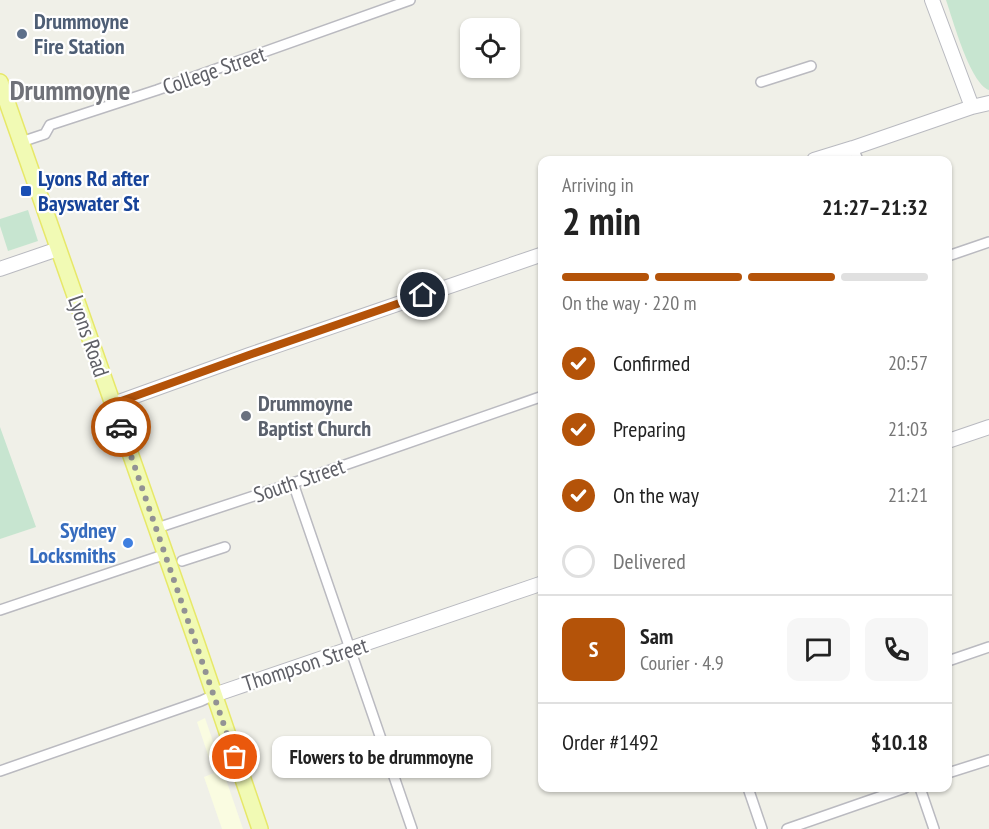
<!DOCTYPE html>
<html lang="en">
<head>
<meta charset="utf-8">
<style>
	:root { --surface:#fff; --page:#f6f6f6; --text:#222; --muted:#767676; --line:#e0e0e0; --accent:#b45309 }
	body { margin:0; font-family:"PT Sans Narrow",sans-serif; background:var(--page); color:var(--text); height:100vh; display:flex; flex-direction:column; font-size:22px; white-space:nowrap }
	* { box-sizing:border-box; margin:0 }
	p { font-size:20px; color:var(--muted) }
	.icon { flex:none; width:33px; height:33px; fill:none; stroke:currentColor; stroke-width:2; stroke-linecap:round; stroke-linejoin:round }
	.map { position:relative; flex:1; overflow:hidden }
	.side { position:absolute; left:538px; top:156px; width:414px; height:636px; display:flex; flex-direction:column; background:var(--surface); border-radius:12px; box-shadow:0 2px 4px #0004 }
	.side>* { flex:none }
	.controls { position:absolute; left:460px; top:18px; display:grid; gap:12px }
	.controls a { display:grid; place-items:center; width:60px; height:60px; border-radius:12px; background:var(--surface); box-shadow:0 2px 4px #0004; font-size:30px }
	.pin { position:absolute; display:grid; place-items:center; width:51px; height:51px; color:#fff; margin:-26px; border:3px solid #fff; border-radius:50%; box-shadow:0 2px 6px #0007 }
	.courier { position:absolute; display:grid; place-items:center; width:60px; height:60px; margin:-30px; border:4px solid #b45309; border-radius:50%; background:#fff; color:#222; box-shadow:0 2px 8px #0007 }
	.bubble { position:absolute; height:42px; border-radius:12px; background:var(--surface); box-shadow:0 2px 4px #0004; font-size:20px; font-weight:700; line-height:42px; text-align:center }
	.summary em { font-style:normal; font-weight:700 }
	.summary div { display:flex; flex-direction:column-reverse }
	.summary { display:flex; align-items:center; justify-content:space-between; height:102px; padding:0 24px }
	h1 { font-size:39px; font-weight:700; line-height:45px }
	.bar { display:grid; grid-template-columns:repeat(4,1fr); gap:9px 6px; align-content:center; height:72px; padding:0 24px }
	.bar i { height:8px; border-radius:4px; background:var(--line) }
	.bar .active { background:var(--accent) }
	.bar p { grid-column:span 4 }
	.line { display:flex; align-items:center; gap:15px; padding:0 24px; border-top:2px solid var(--line) }
	.line div { flex:1 }
	.round { display:grid; place-items:center; flex:none; width:63px; height:63px; border-radius:12px; background:var(--page) }
	ol { padding:0 24px; list-style:none }
	li { display:flex; align-items:center; gap:18px; height:66px }
	li p { margin-inline-start:auto }
	li .icon { padding:6px; border-radius:50%; background:var(--accent); color:#fff; stroke-width:4 }
	li:last-child { color:var(--muted) }
	li i { width:33px; height:33px; border:3px solid var(--line); border-radius:50% }
	.map>svg:first-child { display:block }
	.commercial { fill:#fafce1 }
	.green { fill:#c7e5d0 }
	.lines { fill:none; stroke-linecap:round; stroke-linejoin:round }
	.street-casing { stroke:#babac0; stroke-width:12 }
	.secondary-casing { stroke:#b9bac0; stroke-width:16 }
	.primary-casing { stroke:#e7e869; stroke-width:18 }
	.street { stroke:#fff; stroke-width:9 }
	.secondary { stroke:#fff; stroke-width:14 }
	.primary { stroke:#f1fab4; stroke-width:15 }
	.done { stroke:#929294; stroke-width:6; stroke-dasharray:0 10.8 }
	.route { stroke:#b45309; stroke-width:8 }
	.service-dot { fill:#5c6f8a; stroke:#fff; stroke-width:2 }
	.transit-dot { fill:#1a4fb4; stroke:#fff; stroke-width:2 }
	.worship-dot { fill:#6b7280; stroke:#fff; stroke-width:2 }
	.shop-dot { fill:#3f7fe0; stroke:#fff; stroke-width:2 }
	.labels { text-anchor:middle; stroke-width:4.5; stroke-linejoin:round; paint-order:stroke }
	.service-label { font-size:22px; font-weight:bold; fill:#4e5e75; stroke:#fff; text-anchor:start }
	.street-label { font-size:22px; fill:#5f6067; stroke:#fff }
	.transit-label { font-size:22px; font-weight:bold; fill:#164399; stroke:#fff; text-anchor:start }
	.worship-label { font-size:22px; font-weight:bold; fill:#5b616d; stroke:#fff; text-anchor:start }
	.shop-label { font-size:22px; font-weight:bold; fill:#366cbe; stroke:#fff; text-anchor:end }
	.district-label { font-size:28px; font-weight:bold; fill:#707279; stroke:#fff }
</style>
</head>
<body>
<div class="map">
<svg width="989" height="829" viewBox="0 0 989 829">
	<rect width="100%" height="100%" fill="#f0f0e8"/>
	<path class="commercial" d="M205,718L243,829H222L204,777L214,773L197,722Z"/>
	<path class="green" d="M946,0H989V90C970,83 953,20 946,0Z
		M28,210L38,241L8,251L0,226V219Z
		M0,427L36,527L0,539Z"/>
	<g class="lines">
		<g class="street-casing">
			<path id="street" d="M761,82L811,66
				M21,142L45,134L50,125L157,90L410,0
				M853,148L858,160
				M948,256L989,242
				M293,483L412,829
				M157,528L293,483L543,396
				M182,561L225,547
				M0,610L166,554
				M948,661L989,647
				M0,771L201,701L214,695
				M948,773L989,760
				M748,788L762,829
				M920,788L934,829
				M787,829L905,788"/>
		</g>
		<g class="secondary-casing">
			<path id="secondary" d="M932,0L972,107
				M814,160L853,148L972,107L989,103
				M0,269L58,249
				M113,404L249,355L543,254
				M948,441L989,427
				M214,695L543,583"/>
		</g>
		<g class="primary-casing">
			<path id="primary" d="M0,82L197,644L260,829"/>
		</g>
		<use href="#street" class="street"/>
		<use href="#secondary" class="secondary"/>
		<use href="#primary" class="primary"/>
	</g>
	<g class="lines">
		<path class="done" d="M121,427L235,757"/>
		<path class="route" d="M121,427L113,404L249,355L423,295"/>
	</g>
	<circle class="service-dot" cx="22" cy="34" r="6"/>
	<rect class="transit-dot" x="20" y="185" width="12" height="12" rx="3"/>
	<circle class="worship-dot" cx="246" cy="416" r="6"/>
	<circle class="shop-dot" cx="128" cy="543" r="6"/>
	<g class="labels">
		<g class="service-label">
			<text x="34" y="29">Drummoyne<tspan x="34" dy="25">Fire Station</tspan></text>
		</g>
		<g class="street-label">
			<text transform="translate(214 70) rotate(-19)" y="8">College Street</text>
			<text transform="translate(89 336) rotate(71)" y="8">Lyons Road</text>
			<text transform="translate(299 480) rotate(-19)" y="8">South Street</text>
			<text transform="translate(305 664) rotate(-18)" y="8">Thompson Street</text>
		</g>
		<g class="transit-label">
			<text x="38" y="186">Lyons Rd after<tspan x="38" dy="25">Bayswater St</tspan></text>
		</g>
		<g class="worship-label">
			<text x="258" y="411">Drummoyne<tspan x="258" dy="25">Baptist Church</tspan></text>
		</g>
		<g class="shop-label">
			<text x="116" y="538">Sydney<tspan x="116" dy="25">Locksmiths</tspan></text>
		</g>
		<g class="district-label">
			<text x="70" y="100">Drummoyne</text>
		</g>
	</g>
</svg>
<div class="controls">
<a><svg class="icon" aria-label="locate" viewBox="0 0 24 24"><circle cx="12" cy="12" r="6"/><path d="M12 2v4M12 18v4M2 12h4M18 12h4"/></svg></a>
</div>
<div class="pin" style="left:235px;top:757px;background:#ea580c"><svg class="icon" aria-label="bag" viewBox="0 0 24 24"><path d="M5 8h14l-1 12H6zM9 8a3 3 0 0 1 6 0"/></svg></div>
<div class="pin" style="left:423px;top:295px;background:#1f2937"><svg class="icon" aria-label="home" viewBox="0 0 24 24"><path d="M3 11l9-7 9 7M6 9v11h12V9"/></svg></div>
<div class="courier" style="left:121px;top:427px"><svg class="icon" aria-label="car" viewBox="0 0 24 24"><path d="M5 17H2v-5l4-1 3-4h7l3 4 3 1v5h-3M9 17h6M6 11h13"/><circle cx="7" cy="17" r="2"/><circle cx="17" cy="17" r="2"/></svg></div>
<div class="bubble" style="left:272px;top:736px;width:219px">Flowers to be drummoyne</div>
<section class="side">
<div class="summary"><div><h1>2 min</h1><p>Arriving in</p></div><em>21:27–21:32</em></div>
<div class="bar"><i class="active"></i><i class="active"></i><i class="active"></i><i></i><p>On the way · 220 m</p></div>
<ol>
<li><svg class="icon" aria-label="check" viewBox="0 0 24 24"><path d="M5 12l5 5 9-10"/></svg>Confirmed<p>20:57</p></li>
<li><svg class="icon" aria-label="check" viewBox="0 0 24 24"><path d="M5 12l5 5 9-10"/></svg>Preparing<p>21:03</p></li>
<li><svg class="icon" aria-label="check" viewBox="0 0 24 24"><path d="M5 12l5 5 9-10"/></svg>On the way<p>21:21</p></li>
<li><i></i>Delivered</li>
</ol>
<div class="line" style="height:108px"><b class="round" style="background:var(--accent);color:#fff">S</b><div><b>Sam</b><p>Courier · 4.9</p></div><a class="round"><svg class="icon" aria-label="chat" viewBox="0 0 24 24"><path d="M4 5h16v11H9l-5 4z"/></svg></a><a class="round"><svg class="icon" aria-label="phone" viewBox="0 0 24 24"><path d="M5 4h4l2 5-3 2q2 4 5 5l2-3 5 2v4C11 20 4 13 5 4z"/></svg></a></div>
<div class="line" style="height:78px"><div>Order #1492</div><b>$10.18</b></div>
</section>
</div>
</body>
</html>
